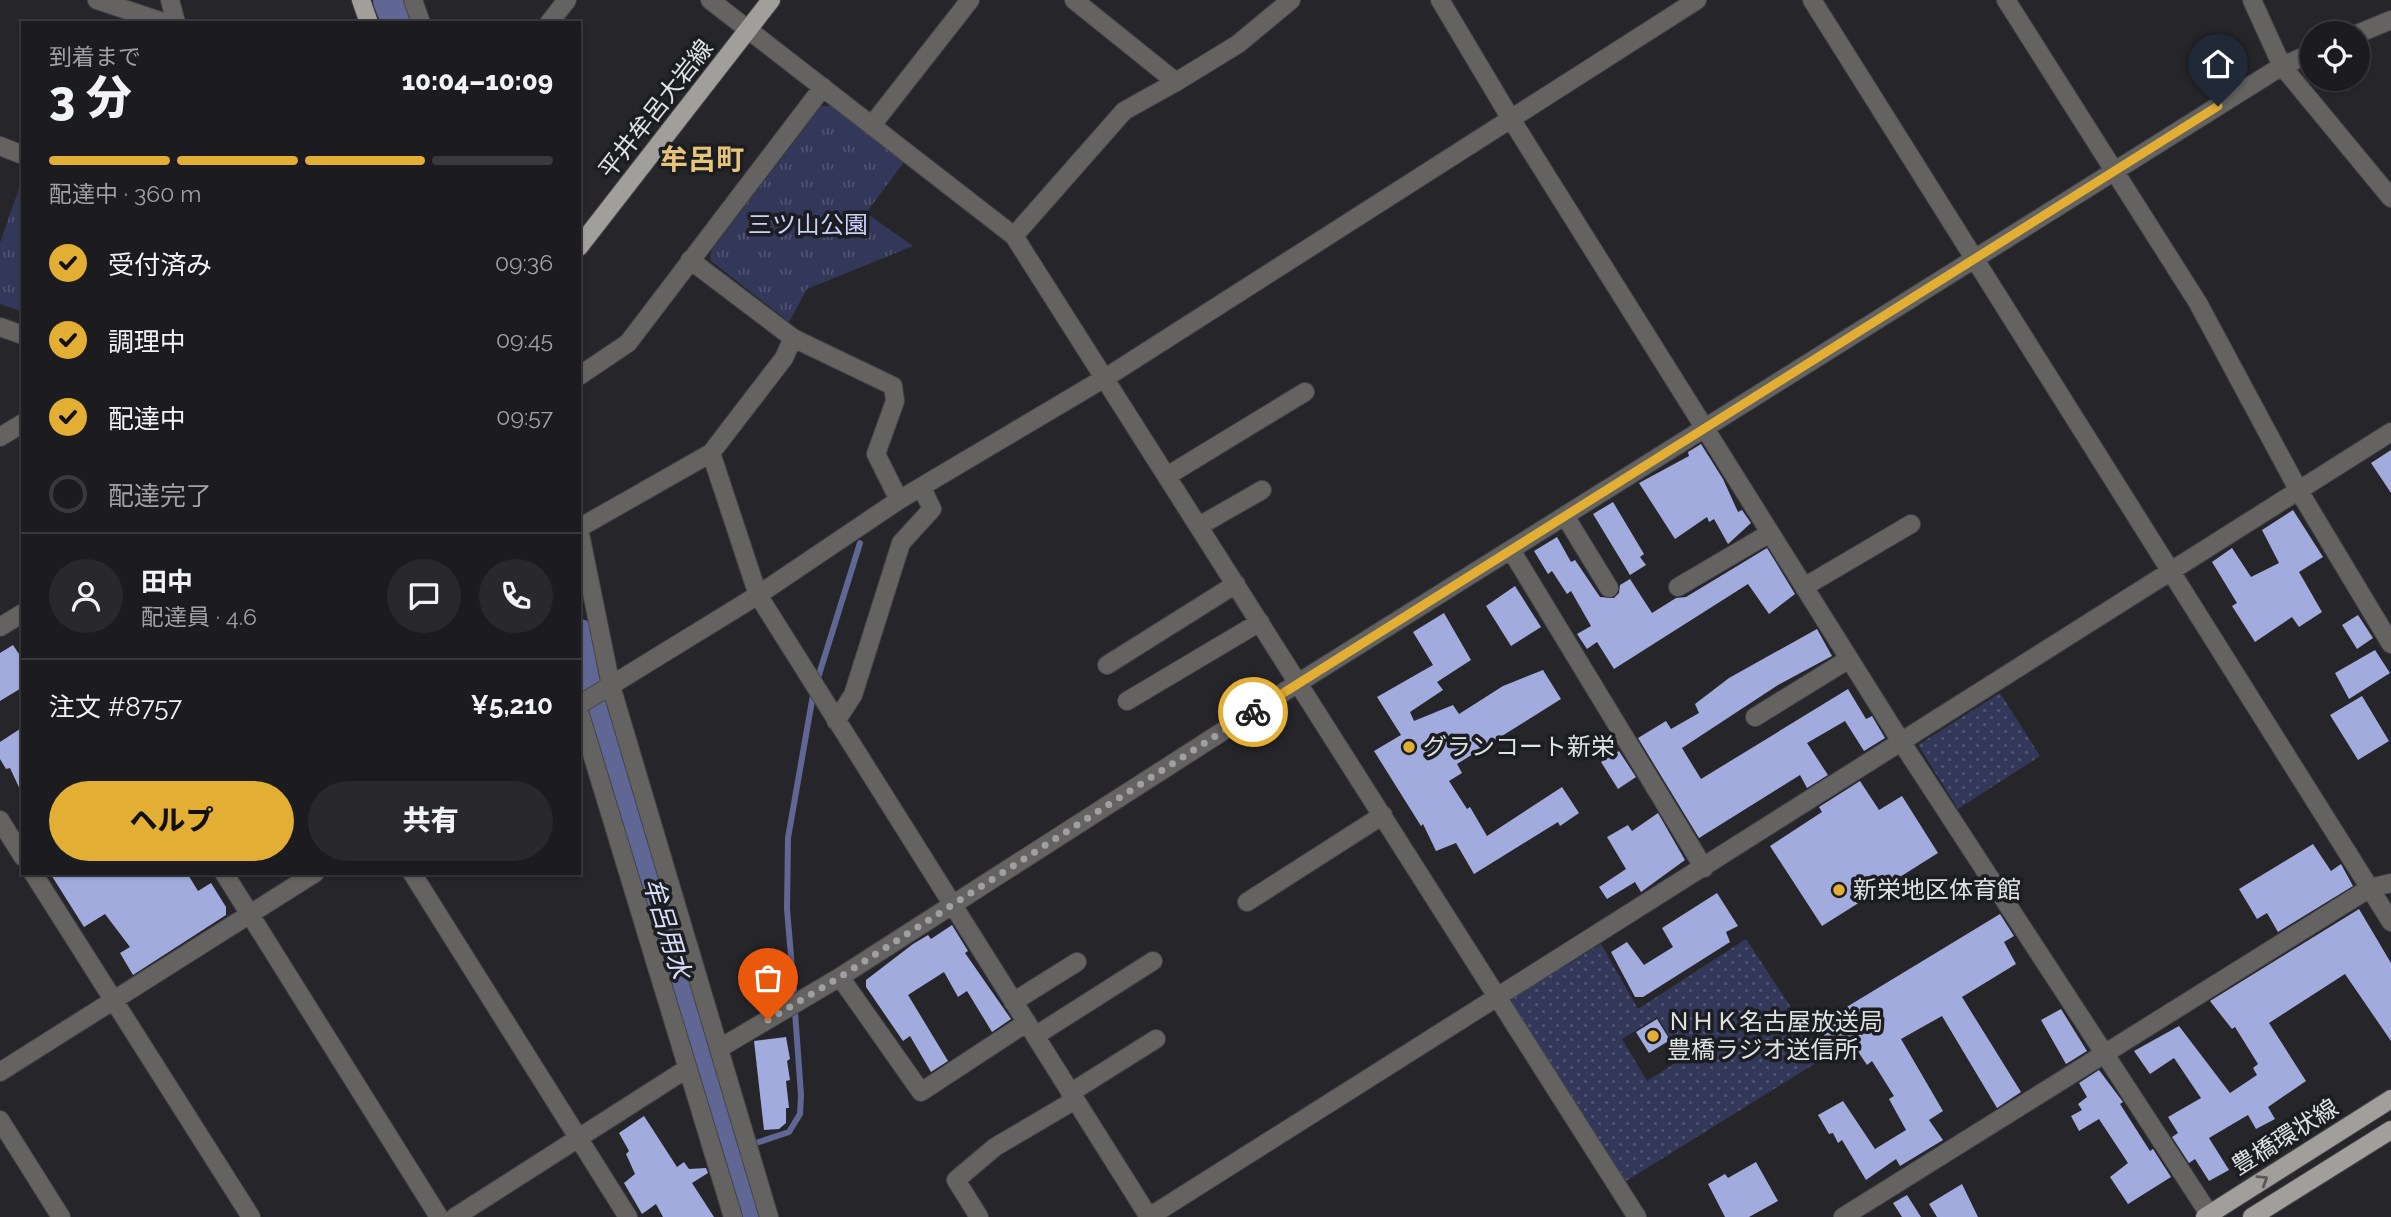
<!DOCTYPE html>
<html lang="ja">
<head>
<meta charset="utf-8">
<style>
	:root { --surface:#1c1c20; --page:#29292d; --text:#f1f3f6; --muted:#a0a1a5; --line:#3a3a3e; --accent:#e2ae34 }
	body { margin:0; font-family:Raleway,"Noto Sans JP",sans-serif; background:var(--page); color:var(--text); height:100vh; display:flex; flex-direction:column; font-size:26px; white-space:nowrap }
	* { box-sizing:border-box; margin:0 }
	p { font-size:23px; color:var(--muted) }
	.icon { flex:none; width:38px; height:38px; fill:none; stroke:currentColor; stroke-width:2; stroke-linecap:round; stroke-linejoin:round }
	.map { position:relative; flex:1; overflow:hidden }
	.details { position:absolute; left:21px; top:21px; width:560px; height:854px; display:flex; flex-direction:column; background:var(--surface); border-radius:0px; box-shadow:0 2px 5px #0004,0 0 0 2px var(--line) }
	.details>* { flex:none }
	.controls { position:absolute; left:2300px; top:21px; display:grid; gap:14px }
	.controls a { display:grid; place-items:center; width:70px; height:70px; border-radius:50%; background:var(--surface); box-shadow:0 2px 5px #0004,0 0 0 2px var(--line); font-size:35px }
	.pin { position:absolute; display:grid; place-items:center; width:60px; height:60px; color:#fff; margin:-72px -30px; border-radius:50% 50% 50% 0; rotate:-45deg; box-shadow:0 0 7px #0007 }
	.pin .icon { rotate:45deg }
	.courier { position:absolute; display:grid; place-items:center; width:70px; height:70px; margin:-35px; border:5px solid #e2ae34; border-radius:50%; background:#fff; color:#222; box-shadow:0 2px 9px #0007 }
	.summary em { font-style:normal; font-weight:800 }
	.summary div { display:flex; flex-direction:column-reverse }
	.summary { display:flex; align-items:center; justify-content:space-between; height:119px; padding:0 28px }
	h1 { font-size:46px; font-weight:800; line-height:52px }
	.bar { display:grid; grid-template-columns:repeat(4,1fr); gap:10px 7px; align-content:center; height:84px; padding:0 28px }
	.bar i { height:9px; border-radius:5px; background:var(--line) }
	.bar .current { background:var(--accent) }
	.bar p { grid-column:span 4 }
	.line { display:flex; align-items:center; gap:18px; padding:0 28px; border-top:2px solid var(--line) }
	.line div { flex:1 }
	.round { display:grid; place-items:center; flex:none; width:74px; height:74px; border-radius:37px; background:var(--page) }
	ol { padding:0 28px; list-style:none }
	li { display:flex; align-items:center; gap:21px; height:77px }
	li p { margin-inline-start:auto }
	li .icon { padding:7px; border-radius:50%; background:var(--accent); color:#111; stroke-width:4 }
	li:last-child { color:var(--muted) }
	li i { width:38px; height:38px; border:4px solid var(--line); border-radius:50% }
	.action { display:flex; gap:14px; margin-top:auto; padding:14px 28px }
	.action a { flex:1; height:80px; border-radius:42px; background:var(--accent); color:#111; font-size:28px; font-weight:800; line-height:80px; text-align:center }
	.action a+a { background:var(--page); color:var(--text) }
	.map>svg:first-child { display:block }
	.grass { fill:url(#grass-dots); fill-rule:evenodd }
	.park { fill:url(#park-tufts) }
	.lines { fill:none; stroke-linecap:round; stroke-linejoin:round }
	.stream { stroke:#606795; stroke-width:6 }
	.river { stroke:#606795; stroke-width:38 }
	.building { fill:#a2abdd }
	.minor-casing { stroke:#444448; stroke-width:20 }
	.major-casing { stroke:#444448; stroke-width:20 }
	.minor { stroke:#646361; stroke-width:18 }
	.major { stroke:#a19f9b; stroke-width:18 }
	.oneway { stroke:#585857 }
	.done { stroke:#9fa0a2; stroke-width:7; stroke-dasharray:0 12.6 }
	.route { stroke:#e2ae34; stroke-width:9 }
	.poi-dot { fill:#e2ae34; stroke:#1c1d20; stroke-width:2.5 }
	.labels { text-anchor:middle; stroke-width:7; stroke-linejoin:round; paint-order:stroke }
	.street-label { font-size:24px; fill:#e0e1e3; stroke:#1c1d20 }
	.park-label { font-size:24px; fill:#c9d1fd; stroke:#1c1d20 }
	.poi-label { font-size:24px; fill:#e0e1e3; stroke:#1c1d20; text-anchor:start }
	.water-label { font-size:26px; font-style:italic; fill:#d9dffd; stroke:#1c1d20 }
	.quarter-label { font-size:28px; font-weight:bold; fill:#e8c47b; stroke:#1c1d20 }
</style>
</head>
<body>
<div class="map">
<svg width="2391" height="1217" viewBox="0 0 2391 1217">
	<defs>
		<pattern id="grass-dots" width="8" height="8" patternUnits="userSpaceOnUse" patternTransform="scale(1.75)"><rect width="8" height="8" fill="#33385a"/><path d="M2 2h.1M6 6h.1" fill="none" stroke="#505472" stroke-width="1.8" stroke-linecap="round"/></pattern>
		<pattern id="park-tufts" width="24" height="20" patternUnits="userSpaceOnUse" patternTransform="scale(1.75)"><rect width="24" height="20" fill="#33385a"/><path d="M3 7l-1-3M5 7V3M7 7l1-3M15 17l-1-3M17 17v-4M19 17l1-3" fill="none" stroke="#505472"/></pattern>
	</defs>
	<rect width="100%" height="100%" fill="#26262a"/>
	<path class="grass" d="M2000,693L2040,756L1958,809L1918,745Z
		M1746,939L1824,1058L1623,1183L1512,1007V998L1601,944L1638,1009ZM1657,1017L1683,1058L1647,1081L1622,1039Z"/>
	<path class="park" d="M821,106H832L904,162L866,213L913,246L807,289L789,322L710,260L711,251Z
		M23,177V312L0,304V243Z"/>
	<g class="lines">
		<path class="stream" d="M817,681L860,543
			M794,991L787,909L788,838L813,695
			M756,1143L789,1132L800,1114L801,1095L795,1012"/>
		<path class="river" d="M392,0L401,23
			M579,638L755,1217"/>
	</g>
	<path class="building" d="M1701,444L1723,479L1738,512L1742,510L1751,523L1728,544L1714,519L1709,522L1707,517L1675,539L1639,483L1689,456L1688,452Z
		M2391,450V493L2371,463Z
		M1613,502L1644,554L1640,557L1646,565L1630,575L1593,514Z
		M2293,510L2323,557L2299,572L2322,612L2299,627L2292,617L2255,642L2232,606L2237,603L2212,562L2232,548L2251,577L2279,563L2262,530Z
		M1557,537L1571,562L1575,560L1600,597L1614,598L1619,593L1620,585L1630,579L1652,613L1676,598L1686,597L1767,548L1795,594L1769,614L1748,584L1614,669L1597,642L1587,649L1577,634L1591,626L1571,591L1567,594L1552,571L1548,574L1534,551Z
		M1515,586L1541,627L1511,646L1486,606Z
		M1444,613L1471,660L1437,682L1443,690L1410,712L1414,721L1453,705L1459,714L1503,686L1543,670L1561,699L1457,764L1462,773L1449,781L1467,809L1470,807L1487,836L1562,787L1579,813L1560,826L1558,822L1474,874L1456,843L1436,851L1423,824L1421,826L1374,751L1401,735L1377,697L1433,665L1413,632Z
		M2358,615L2373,638L2357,649L2342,625Z
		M1817,629L1832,656L1778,685L1682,748L1701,779L1848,689L1866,719L1872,716L1885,738L1864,751L1845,721L1807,743L1828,775L1807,788L1800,775L1699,838L1638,738L1666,721L1671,729L1699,713L1695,704L1729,678Z
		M13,645L23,660V687L0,701V653Z
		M2375,650L2390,673L2349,699L2335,673Z
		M2362,696L2389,741L2358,760L2330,715Z
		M23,727V796L10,768L6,769L0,759V742Z
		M1619,751L1636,777L1618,789L1601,762Z
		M1860,781L1879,810L1902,796L1938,853L1822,926L1770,846L1822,812L1819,807Z
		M1658,813L1685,860L1641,892L1635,882L1607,899L1599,887L1626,869L1607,837L1628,825L1632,831Z
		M2313,844L2331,871L2341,864L2353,886L2278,932L2267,913L2257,919L2239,889Z
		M50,873H187L198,891L211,883L226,907V915L133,975L120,953L130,947L105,914L84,927Z
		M1717,893L1738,926L1726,932L1730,942L1643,997H1635L1611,952L1627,942L1644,965L1673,947L1662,928Z
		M2359,909L2391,963V1041L2345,974L2269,1023L2306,1081L2268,1107L2275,1119L2256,1129L2248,1115L2209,1138L2229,1170L2209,1181L2195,1159L2189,1163L2172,1137L2178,1133L2168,1117L2201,1098L2174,1058L2150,1074L2134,1051L2179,1026L2230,1093L2257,1075L2253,1068L2258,1064L2235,1027L2232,1029L2210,1001Z
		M2000,914L2014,936L2004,942L2016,964L1962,997L2021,1092L1997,1108L1942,1016L1901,1039L1943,1111L1929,1120L1943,1140L1900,1166L1896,1159L1866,1180L1842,1140L1838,1143L1833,1133L1829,1134L1818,1115L1843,1101L1875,1149L1906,1130L1889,1099L1894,1096L1872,1061L1867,1065L1849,1038L1833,1049L1817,1025Z
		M952,925L968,951L965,953L1011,1019L992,1032L967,991L958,997L944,972L908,995L948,1061L931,1072L910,1036L903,1041L866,987V980L913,944L928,935L931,939Z
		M2061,1009L2087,1051L2066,1064L2041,1020Z
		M1657,1019L1670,1040L1649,1053L1636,1032Z
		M786,1037L790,1059L787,1061L790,1080L786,1081L789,1108H786V1123L779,1129L764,1130L754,1041Z
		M2099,1070L2123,1102L2120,1104L2150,1151L2153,1149L2171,1177L2128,1204L2110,1177L2128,1163L2099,1119L2079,1131L2071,1116L2082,1110L2078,1104L2087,1097L2079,1083Z
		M644,1116L677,1167L684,1162L689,1169L706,1168L708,1173L692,1183L714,1217H663L656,1204L642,1214L624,1183L635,1174L626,1154L629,1151L619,1133Z
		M1756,1162L1778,1201L1749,1217H1725L1708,1184L1725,1174L1728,1178Z
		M1962,1184L1978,1217H1937L1929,1204Z
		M1907,1195L1921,1217H1902L1893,1203Z"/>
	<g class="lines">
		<g class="minor-casing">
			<path id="minor" d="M97,0L166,23
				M170,0L176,23
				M413,0L421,23
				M710,0L1014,236L1637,1217
				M1074,0L1176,82L1238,44L1291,0
				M1440,0L1511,119L1902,743L2211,1217
				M1812,0L2391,922
				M2006,0L2198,303L2299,491L2391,644
				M2252,0L2282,66L2391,198
				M549,23L567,0
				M2357,34L2391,20
				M872,125L970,0
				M0,146L23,155
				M1014,236L1124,111L1176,82
				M690,260L793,338L893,386L895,401L876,454L899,500
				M0,327L23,335
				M579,376L628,343L823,87
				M0,437L23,423
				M711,453L758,595L1149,1217
				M1167,476L1305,392
				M1565,516L1609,588
				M1199,526L1262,490
				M579,528L711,453L784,358L793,338
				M579,529L611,686L769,1217
				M1511,550L1704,868
				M1678,587L1770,533
				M1804,587L1911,524
				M0,627L23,613
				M1107,665L1236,584
				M1127,701L1260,622
				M579,705L758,595L899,500L1113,373L1697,0
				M579,711L733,1217
				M1755,717L1849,659
				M836,721L853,695L901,543L932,509L922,488
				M0,820L23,857
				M33,873L251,1217
				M224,873L439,1217
				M412,873L628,1217
				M1247,902L1383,815
				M840,977L921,1092L1026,1023
				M1013,1002L1077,962
				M1035,1036L1153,961
				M720,1048L840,977L1298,683L2282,66L2312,53
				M0,1072L315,873
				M1070,1093L1156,1039
				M0,1120L61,1217
				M455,1217L688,1068
				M979,1217L956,1180L995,1147L1075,1100
				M1149,1217L2391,432
				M1843,1217L2370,888L2391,883"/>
		</g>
		<g class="major-casing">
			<path id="major" d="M361,0L369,23
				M579,247L771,0
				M2205,1217L2391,1099
				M2252,1217L2391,1130"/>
		</g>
		<use href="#minor" class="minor"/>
		<use href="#major" class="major"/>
	</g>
	<defs><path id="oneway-chevron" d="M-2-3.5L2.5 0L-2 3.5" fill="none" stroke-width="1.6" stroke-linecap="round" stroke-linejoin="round" transform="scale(1.75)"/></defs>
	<use class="oneway" href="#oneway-chevron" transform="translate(2263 1180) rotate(-32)"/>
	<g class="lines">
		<path class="done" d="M768,1020L840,977L1253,712"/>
		<path class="route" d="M1253,712L2218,106"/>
	</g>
	<g class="poi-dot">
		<circle cx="1409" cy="747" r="7"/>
		<circle cx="1839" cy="890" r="7"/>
		<circle cx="1653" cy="1036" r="7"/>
	</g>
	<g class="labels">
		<g class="street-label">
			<text transform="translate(656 109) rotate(-52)" y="8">平井牟呂大岩線</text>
			<text transform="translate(2285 1137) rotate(-32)" y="8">豊橋環状線</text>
		</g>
		<g class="park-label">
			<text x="808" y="233">三ツ山公園</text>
		</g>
		<g class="poi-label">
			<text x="1423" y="755">グランコート新栄</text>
			<text x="1853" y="898">新栄地区体育館</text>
			<text x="1667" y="1030">ＮＨＫ名古屋放送局<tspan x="1667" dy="28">豊橋ラジオ送信所</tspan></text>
		</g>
		<g class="water-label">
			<text transform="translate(667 928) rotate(73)" y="9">牟呂用水</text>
		</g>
		<g class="quarter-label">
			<text x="702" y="169">牟呂町</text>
		</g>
	</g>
</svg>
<div class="controls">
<a><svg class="icon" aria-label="locate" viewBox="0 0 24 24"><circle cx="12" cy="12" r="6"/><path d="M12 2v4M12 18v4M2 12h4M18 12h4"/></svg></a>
</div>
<div class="pin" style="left:768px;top:1020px;background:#ea580c"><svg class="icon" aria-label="bag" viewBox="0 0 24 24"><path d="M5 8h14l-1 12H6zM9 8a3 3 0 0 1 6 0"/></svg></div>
<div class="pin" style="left:2218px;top:106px;background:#1f2937"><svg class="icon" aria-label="home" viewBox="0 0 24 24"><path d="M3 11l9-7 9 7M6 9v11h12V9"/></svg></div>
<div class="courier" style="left:1253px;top:712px"><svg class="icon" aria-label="bike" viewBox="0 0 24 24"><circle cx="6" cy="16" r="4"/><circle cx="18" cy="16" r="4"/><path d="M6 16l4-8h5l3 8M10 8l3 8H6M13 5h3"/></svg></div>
<section class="details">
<div class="summary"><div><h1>3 分</h1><p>到着まで</p></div><em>10:04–10:09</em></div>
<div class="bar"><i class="current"></i><i class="current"></i><i class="current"></i><i></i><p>配達中 · 360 m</p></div>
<ol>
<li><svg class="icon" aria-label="check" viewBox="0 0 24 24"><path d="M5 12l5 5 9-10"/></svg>受付済み<p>09:36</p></li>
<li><svg class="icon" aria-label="check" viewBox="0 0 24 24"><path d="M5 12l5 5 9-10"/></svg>調理中<p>09:45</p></li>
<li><svg class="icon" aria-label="check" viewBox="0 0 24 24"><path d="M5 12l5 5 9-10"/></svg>配達中<p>09:57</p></li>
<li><i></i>配達完了</li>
</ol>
<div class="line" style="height:126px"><a class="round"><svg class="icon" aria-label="person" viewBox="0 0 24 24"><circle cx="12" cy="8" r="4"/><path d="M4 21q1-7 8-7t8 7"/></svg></a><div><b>田中</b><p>配達員 · 4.6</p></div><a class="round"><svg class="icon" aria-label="chat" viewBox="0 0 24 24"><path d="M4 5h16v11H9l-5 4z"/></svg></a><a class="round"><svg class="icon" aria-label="phone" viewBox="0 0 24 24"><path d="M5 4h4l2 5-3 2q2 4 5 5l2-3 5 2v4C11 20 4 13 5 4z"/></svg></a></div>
<div class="line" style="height:91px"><div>注文 #8757</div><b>¥5,210</b></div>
<div class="action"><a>ヘルプ</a><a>共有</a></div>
</section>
</div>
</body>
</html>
